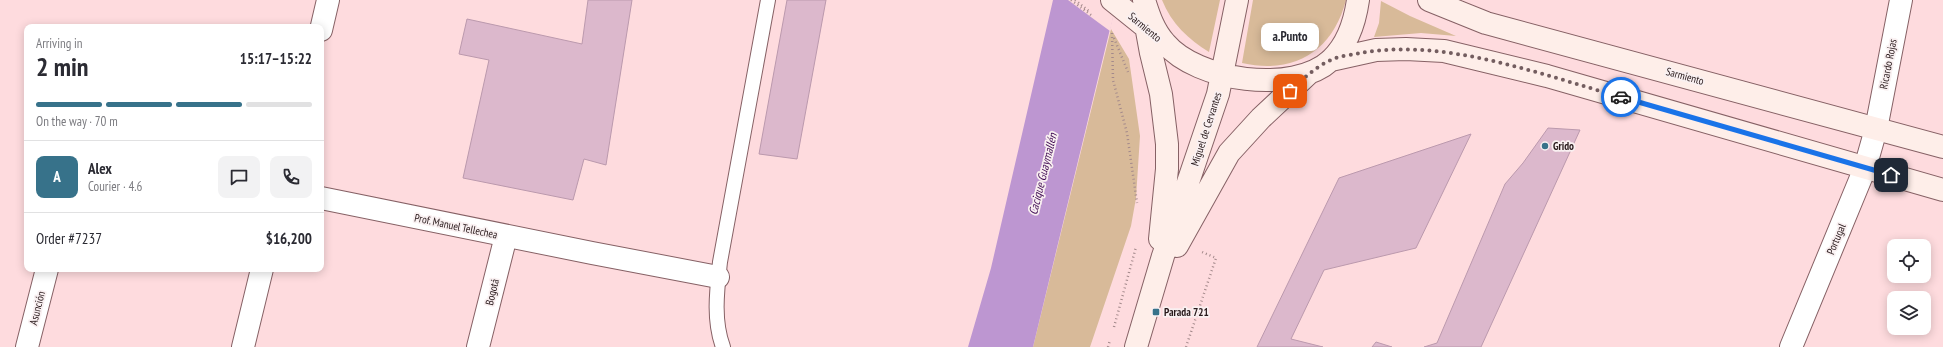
<!DOCTYPE html>
<html lang="en">
<head>
<meta charset="utf-8">
<style>
	:root { --surface:#fff; --page:#f2f2f3; --text:#2b2b33; --muted:#7c7c81; --line:#e1e1e2; --accent:#37728a }
	body { margin:0; font-family:"PT Sans Narrow",sans-serif; background:var(--page); color:var(--text); height:100vh; display:flex; flex-direction:column; font-size:15px; white-space:nowrap }
	* { box-sizing:border-box; margin:0 }
	p { font-size:13px; color:var(--muted) }
	.icon { flex:none; width:22px; height:22px; fill:none; stroke:currentColor; stroke-width:2; stroke-linecap:round; stroke-linejoin:round }
	.map { position:relative; flex:1; overflow:hidden }
	.sheet { position:absolute; left:24px; top:24px; width:300px; height:248px; display:flex; flex-direction:column; background:var(--surface); border-radius:8px; box-shadow:0 2px 10px #0003 }
	.sheet>* { flex:none }
	.buttons { position:absolute; left:1887px; top:239px; display:grid; gap:8px }
	.buttons a { display:grid; place-items:center; width:44px; height:44px; border-radius:8px; background:var(--surface); box-shadow:0 2px 10px #0003; font-size:20px }
	.pin { position:absolute; display:grid; place-items:center; width:34px; height:34px; color:#fff; margin:-17px; border-radius:8px; box-shadow:0 2px 6px #0006 }
	.courier { position:absolute; display:grid; place-items:center; width:40px; height:40px; margin:-20px; border:3px solid #1a73e8; border-radius:50%; background:#fff; color:#222; box-shadow:0 1px 5px #0007 }
	.bubble { position:absolute; height:28px; border-radius:8px; background:var(--surface); box-shadow:0 2px 10px #0003; font-size:13px; font-weight:700; line-height:28px; text-align:center }
	.head em { font-style:normal; font-weight:700 }
	.head div { display:flex; flex-direction:column-reverse }
	.head { display:flex; align-items:center; justify-content:space-between; height:68px; padding:0 12px }
	h1 { font-size:26px; font-weight:700; line-height:30px }
	.bar { display:grid; grid-template-columns:repeat(4,1fr); gap:6px 4px; align-content:center; height:48px; padding:0 12px }
	.bar i { height:5px; border-radius:3px; background:var(--line) }
	.bar .current { background:var(--accent) }
	.bar p { grid-column:span 4 }
	.line { display:flex; align-items:center; gap:10px; padding:0 12px; border-top:1px solid var(--line) }
	.line div { flex:1 }
	.round { display:grid; place-items:center; flex:none; width:42px; height:42px; border-radius:8px; background:var(--page) }
	.map>svg:first-child { display:block }
	.green { fill:#d8ba99 }
	.water { fill:#bd96d1 }
	.pier { fill:#fedbde }
	.building { fill:#dcb8cc; stroke:#bb99ad }
	.lines { fill:none; stroke-linecap:round; stroke-linejoin:round }
	.service-casing { stroke:#866165; stroke-width:16 }
	.minor-casing { stroke:#866165; stroke-width:24 }
	.tertiary-casing { stroke:#866165; stroke-width:24 }
	.secondary-casing { stroke:#866165; stroke-width:24 }
	.path { stroke:#a3898b; stroke-width:2.5; stroke-dasharray:1 3; stroke-linecap:butt }
	.service { stroke:#fff; stroke-width:14 }
	.minor { stroke:#fff; stroke-width:22 }
	.tertiary { stroke:#fff; stroke-width:22 }
	.secondary { stroke:#feeee9; stroke-width:22 }
	.done { stroke:#735d5f; stroke-width:4; stroke-dasharray:0 7.2 }
	.route { stroke:#1a73e8; stroke-width:5 }
	.poi-dot { fill:#37728a; stroke:#f9f0f1; stroke-width:1.5 }
	.labels { text-anchor:middle; stroke-width:3.5; stroke-linejoin:round; paint-order:stroke }
	.street-label { font-size:11px; fill:#28191b; stroke:#f9f0f1 }
	.poi-label { font-size:11px; font-weight:bold; fill:#28191b; stroke:#f9f0f1; text-anchor:start }
	.water-label { font-size:12px; font-style:italic; fill:#400c54; stroke:#f9f0f1 }
</style>
</head>
<body>
<div class="map">
<svg width="1943" height="347" viewBox="0 0 1943 347">
	<rect width="100%" height="100%" fill="#fedbde"/>
	<path class="green" d="M1162,0H1220L1209,52C1189,40 1171,23 1162,0Z
		M1253,0H1346C1333,51 1294,75 1242,63Z
		M1381,1L1410,16L1456,36L1421,33L1374,37L1379,23Z
		M1111,29L1129,59L1140,136L1136,198L1131,226L1090,347H1033Z"/>
	<path class="water" d="M1053,0H1117L1033,347H968L991,268Z"/>
	<path class="pier" d="M1068,0H1117L1110,31L1099,23Z"/>
	<path class="building" d="M588,0H632L606,165L584,159L573,200L463,178L489,60L459,54L467,19L582,44Z
		M787,0H826L797,159L759,154Z
		M1548,128L1580,130L1481,347H1424L1437,343L1505,184L1523,163Z
		M1471,134L1416,248L1324,270L1291,339L1323,347H1257L1339,178Z
		M1376,342L1392,347H1372Z"/>
	<g class="lines">
		<g class="service-casing">
			<path id="service" d="M723,347C713,320 717,290 720,262L768,0"/>
		</g>
		<g class="minor-casing">
			<path id="minor" d="M321,198L592,253L718,277
				M27,347L47,269
				M478,347L506,236
				M1791,347L1865,168L1876,129L1901,0"/>
		</g>
		<g class="tertiary-casing">
			<path id="tertiary" d="M321,30L328,0
				M243,347L262,269"/>
		</g>
		<g class="secondary-casing">
			<path id="secondary" d="M1112,0L1153,33
				M1144,0C1149,16 1154,31 1165,43C1197,81 1293,95 1331,60C1347,45 1355,21 1358,0
				M1429,0L1486,23L1943,147
				M1145,20L1151,53L1161,94L1167,144V169L1160,239
				M1331,60L1376,50L1406,49L1444,51L1547,76L1943,190
				M1177,246L1229,153L1261,118L1308,74
				M1136,347L1163,256L1218,94L1237,0"/>
		</g>
		<path class="path" d="M1071,0L1091,15
			M1075,0L1090,12
			M1112,33L1113,80L1127,133L1137,203
			M1114,38L1128,72
			M1114,327L1136,247
			M1108,347L1110,340
			M1186,347L1216,258L1202,252"/>
		<use href="#service" class="service"/>
		<use href="#minor" class="minor"/>
		<use href="#tertiary" class="tertiary"/>
		<use href="#secondary" class="secondary"/>
	</g>
	<g class="lines">
		<path class="done" d="M1290,91C1302,80 1315,67 1331,60C1339,56 1351,55 1360,53C1446,38 1539,74 1621,97"/>
		<path class="route" d="M1621,97L1891,175"/>
	</g>
	<g class="poi-dot">
		<circle cx="1545" cy="146" r="4"/>
		<rect x="1152" y="308" width="8" height="8" rx="2"/>
	</g>
	<g class="labels">
		<g class="street-label">
			<text transform="translate(1145 27) rotate(40)" y="4">Sarmiento</text>
			<text transform="translate(1888 64) rotate(-79)" y="4">Ricardo Rojas</text>
			<text transform="translate(1685 76) rotate(15)" y="4">Sarmiento</text>
			<text transform="translate(1206 129) rotate(-72)" y="4">Miguel de Cervantes</text>
			<text transform="translate(456 226) rotate(12)" y="4">Prof. Manuel Tellechea</text>
			<text transform="translate(1836 239) rotate(-67)" y="4">Portugal</text>
			<text transform="translate(492 292) rotate(-76)" y="4">Bogotá</text>
			<text transform="translate(37 308) rotate(-76)" y="4">Asunción</text>
		</g>
		<g class="poi-label">
			<text x="1553" y="150">Grido</text>
			<text x="1164" y="316">Parada 721</text>
		</g>
		<g class="water-label">
			<text transform="translate(1043 174) rotate(-76)" y="4">Cacique Guaymallén</text>
		</g>
	</g>
</svg>
<div class="buttons">
<a><svg class="icon" aria-label="locate" viewBox="0 0 24 24"><circle cx="12" cy="12" r="6"/><path d="M12 2v4M12 18v4M2 12h4M18 12h4"/></svg></a>
<a><svg class="icon" aria-label="layers" viewBox="0 0 24 24"><path d="M12 4l9 5-9 5-9-5zM3 14l9 5 9-5"/></svg></a>
</div>
<div class="pin" style="left:1290px;top:91px;background:#ea580c"><svg class="icon" aria-label="bag" viewBox="0 0 24 24"><path d="M5 8h14l-1 12H6zM9 8a3 3 0 0 1 6 0"/></svg></div>
<div class="pin" style="left:1891px;top:175px;background:#1f2937"><svg class="icon" aria-label="home" viewBox="0 0 24 24"><path d="M3 11l9-7 9 7M6 9v11h12V9"/></svg></div>
<div class="courier" style="left:1621px;top:97px"><svg class="icon" aria-label="car" viewBox="0 0 24 24"><path d="M5 17H2v-5l4-1 3-4h7l3 4 3 1v5h-3M9 17h6M6 11h13"/><circle cx="7" cy="17" r="2"/><circle cx="17" cy="17" r="2"/></svg></div>
<div class="bubble" style="left:1261px;top:23px;width:58px">a.Punto</div>
<section class="sheet">
<div class="head"><div><h1>2 min</h1><p>Arriving in</p></div><em>15:17–15:22</em></div>
<div class="bar"><i class="current"></i><i class="current"></i><i class="current"></i><i></i><p>On the way · 70 m</p></div>
<div class="line" style="height:72px"><b class="round" style="background:var(--accent);color:#fff">A</b><div><b>Alex</b><p>Courier · 4.6</p></div><a class="round"><svg class="icon" aria-label="chat" viewBox="0 0 24 24"><path d="M4 5h16v11H9l-5 4z"/></svg></a><a class="round"><svg class="icon" aria-label="phone" viewBox="0 0 24 24"><path d="M5 4h4l2 5-3 2q2 4 5 5l2-3 5 2v4C11 20 4 13 5 4z"/></svg></a></div>
<div class="line" style="height:52px"><div>Order #7237</div><b>$16,200</b></div>
</section>
</div>
</body>
</html>
